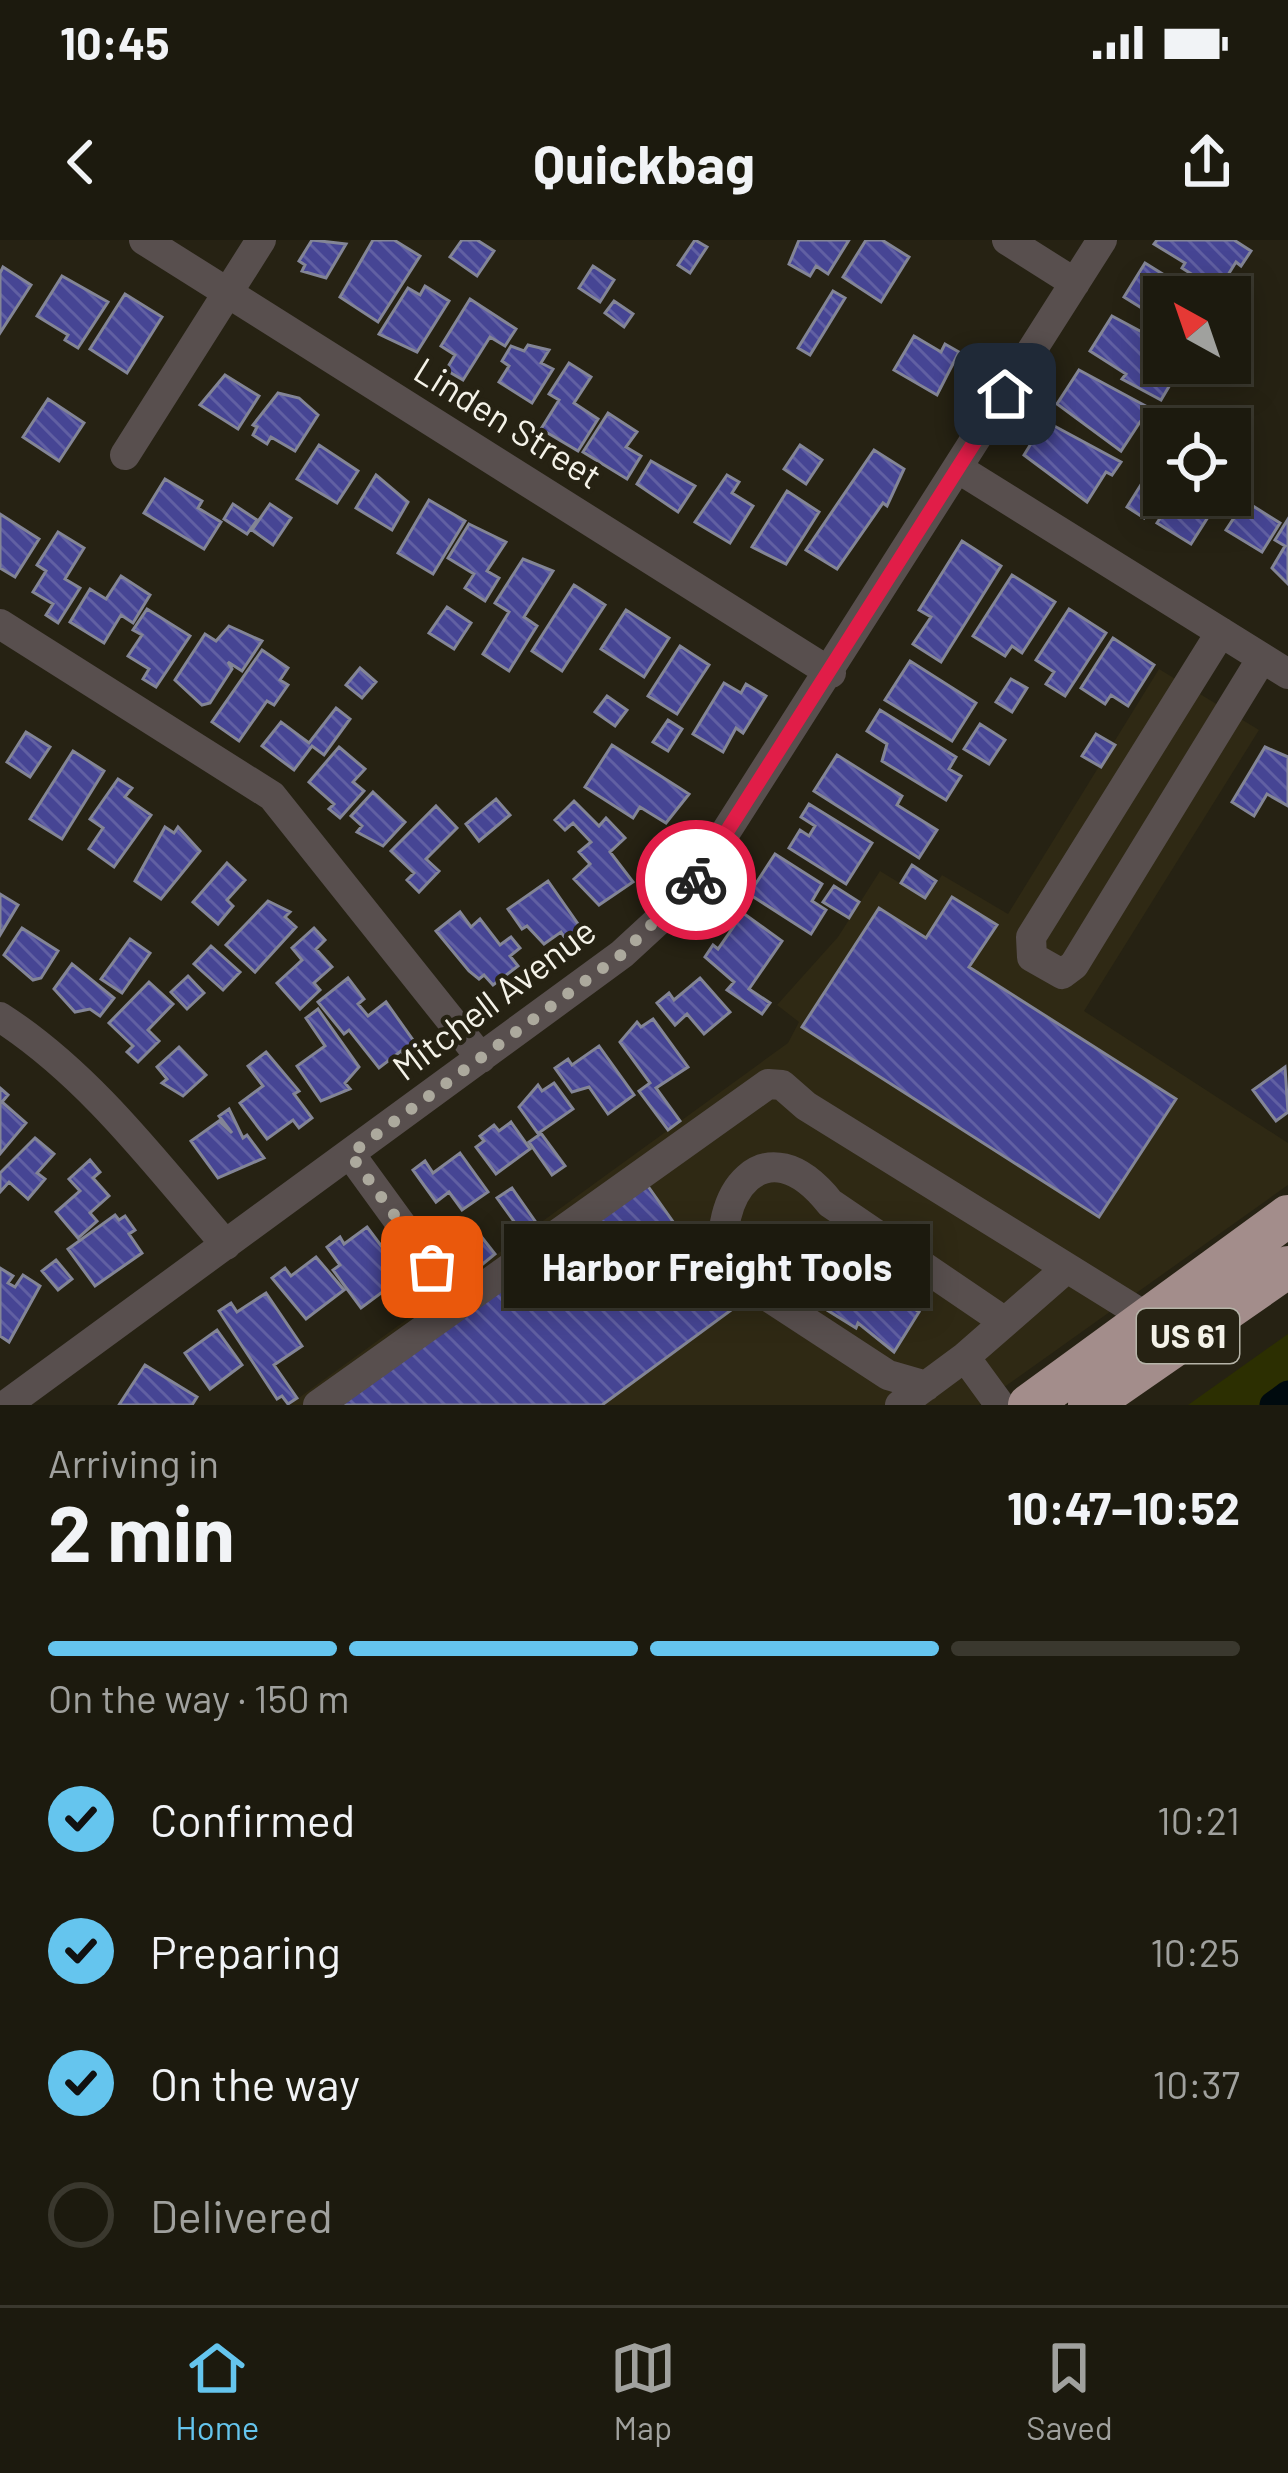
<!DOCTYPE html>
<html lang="en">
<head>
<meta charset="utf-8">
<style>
	:root { --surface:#1c1a0e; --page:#252317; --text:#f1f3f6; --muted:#a0a19e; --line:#3a382e; --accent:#65c5ee }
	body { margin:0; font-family:Barlow,sans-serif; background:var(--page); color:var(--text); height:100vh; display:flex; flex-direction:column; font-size:45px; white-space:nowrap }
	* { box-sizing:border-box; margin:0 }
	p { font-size:39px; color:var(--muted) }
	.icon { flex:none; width:66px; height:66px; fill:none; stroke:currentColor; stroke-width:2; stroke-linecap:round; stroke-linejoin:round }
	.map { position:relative; height:1165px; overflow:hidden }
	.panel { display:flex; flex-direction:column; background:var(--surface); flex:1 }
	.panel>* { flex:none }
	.needle { width:78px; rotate:320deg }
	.fabs { position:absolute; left:1143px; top:36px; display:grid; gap:24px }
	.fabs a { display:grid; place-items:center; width:108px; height:108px; border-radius:0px; background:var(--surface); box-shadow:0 6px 30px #0003,0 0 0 3px var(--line); font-size:60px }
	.pin { position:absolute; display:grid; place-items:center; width:102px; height:102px; color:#fff; margin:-51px; border-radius:24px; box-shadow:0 6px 18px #0006 }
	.courier { position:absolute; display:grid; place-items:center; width:120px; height:120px; margin:-60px; border:9px solid #e11d48; border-radius:50%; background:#fff; color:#222; box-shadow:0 3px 15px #0007 }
	.bubble { position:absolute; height:84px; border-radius:0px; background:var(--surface); box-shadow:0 6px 30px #0003,0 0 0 3px var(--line); font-size:39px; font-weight:700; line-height:84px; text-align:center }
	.summary em { font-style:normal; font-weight:700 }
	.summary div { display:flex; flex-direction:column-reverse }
	.summary { display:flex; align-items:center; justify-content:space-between; height:204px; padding:0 48px }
	h1 { font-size:78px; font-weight:700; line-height:90px }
	.bar { display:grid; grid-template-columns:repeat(4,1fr); gap:18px 12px; align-content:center; height:144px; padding:0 48px }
	.bar i { height:15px; border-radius:9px; background:var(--line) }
	.bar .selected { background:var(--accent) }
	.bar p { grid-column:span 4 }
	ol { padding:0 48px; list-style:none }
	li { display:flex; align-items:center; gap:36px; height:132px }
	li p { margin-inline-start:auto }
	li .icon { padding:12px; border-radius:50%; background:var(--accent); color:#111; stroke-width:4 }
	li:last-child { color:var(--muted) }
	li i { width:66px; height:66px; border:6px solid var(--line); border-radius:50% }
	.status { display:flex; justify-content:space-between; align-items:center; height:84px; padding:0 60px; background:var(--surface); direction:ltr }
	.status svg { height:33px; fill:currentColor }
	header { display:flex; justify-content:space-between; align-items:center; height:156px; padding:0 48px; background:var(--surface); font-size:54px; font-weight:700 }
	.tab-bar { display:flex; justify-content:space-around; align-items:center; height:168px; border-top:3px solid var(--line); background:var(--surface); font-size:33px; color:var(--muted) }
	.tab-bar a { display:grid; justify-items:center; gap:6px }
	.tab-bar .selected { color:var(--accent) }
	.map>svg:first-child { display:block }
	.built { fill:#2f2914 }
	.park { fill:#2c2f01 }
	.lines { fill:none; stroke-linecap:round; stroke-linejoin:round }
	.canal { stroke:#000a0e; stroke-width:27 }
	.building { fill:url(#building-back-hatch); stroke:#838596; stroke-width:3 }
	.minor { stroke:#584f4e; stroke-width:30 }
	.highway { stroke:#a38d8b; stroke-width:42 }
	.done { stroke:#aca99d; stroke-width:12; stroke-dasharray:0 21.6 }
	.route { stroke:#e11d48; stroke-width:15 }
	.labels { text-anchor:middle; stroke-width:9; stroke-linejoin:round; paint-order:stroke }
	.shield { fill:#262213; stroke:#b6b4a8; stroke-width:3 }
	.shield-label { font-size:33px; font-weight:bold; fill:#f4f2e8 }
	.street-label { font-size:36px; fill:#f4f2e8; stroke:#262213 }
</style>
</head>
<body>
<div class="status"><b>10:45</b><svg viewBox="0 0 49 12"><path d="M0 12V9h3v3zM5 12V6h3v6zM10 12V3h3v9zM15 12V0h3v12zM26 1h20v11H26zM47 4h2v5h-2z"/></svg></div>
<header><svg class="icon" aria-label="back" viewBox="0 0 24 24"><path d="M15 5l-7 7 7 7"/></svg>Quickbag<svg class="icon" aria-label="share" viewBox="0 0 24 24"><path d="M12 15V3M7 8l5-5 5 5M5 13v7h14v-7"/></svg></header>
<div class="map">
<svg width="1288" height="1165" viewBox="0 0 1288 1165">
	<defs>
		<pattern id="building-back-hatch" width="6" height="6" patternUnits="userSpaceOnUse" patternTransform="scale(3)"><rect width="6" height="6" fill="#464594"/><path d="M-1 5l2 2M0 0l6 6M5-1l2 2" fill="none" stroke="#6160a3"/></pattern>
	</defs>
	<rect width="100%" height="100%" fill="#262213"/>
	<path class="built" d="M1159,429L1259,490L1084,771L1288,903V945L979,1165H289L788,803L799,782L777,765L838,697L880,631L926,659L942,635L1008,674Z"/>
	<path class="park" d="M1288,1094V1165H1188Z"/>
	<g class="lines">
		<path class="canal" d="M1273,1165L1288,1154"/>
	</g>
	<path class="building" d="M312,0L346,4L326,38L302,31L305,25L299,21Z
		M373,0H394L420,16L378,82L340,57Z
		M462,0H477L494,11L477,36L450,17Z
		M695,0L707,7L690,33L678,25Z
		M799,0H849L828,34L816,26L810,36L789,24Z
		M866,0H882L909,17L881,62L843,37Z
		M1157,0H1234L1251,11L1241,26L1236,22L1218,51L1182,28L1185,23L1154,4Z
		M1145,23L1182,46L1184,42L1209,57H1164V90L1153,83L1156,77L1124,57Z
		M593,26L614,40L600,62L579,48Z
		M3,27L31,45L0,93V33Z
		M62,36L108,62L78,108L65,100L68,95L37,76Z
		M425,46L449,61L417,112L379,94L408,48L420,55Z
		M833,51L845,58L810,115L798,108Z
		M125,54L162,77L127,133L90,109Z
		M470,59L516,89L505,106L490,97L463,140L446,130L455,115L441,106Z
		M614,61L633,74L624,87L605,73Z
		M1112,76L1164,104V123H1183L1161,160L1122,139L1126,134L1090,111Z
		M914,96L941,112L945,104L959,112L937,155L894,130Z
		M528,105L549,110L541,123L553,129L532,163L499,142L509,126L502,121L511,106L524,111Z
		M569,123L591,137L574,163L598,179L578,211L541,189L559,160L549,154Z
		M1079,130L1155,171L1146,186L1140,182L1121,211L1057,164Z
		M225,135L259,156L238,189L200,165Z
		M278,153L299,158L318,175L295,211L271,197L267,204L253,195L257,187L253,185Z
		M48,159L84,183L59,221L23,197Z
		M608,173L637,192L626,207L641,216L627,239L583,212Z
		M1045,181L1121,222L1112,235L1106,232L1087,262L1024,215Z
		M319,205L358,231L337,263L297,239Z
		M800,205L822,220L806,244L784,229Z
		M1164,208V247L1144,278L1127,267Z
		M874,210L904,229L887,266L883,263L837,329L806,310Z
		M651,221L695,246L678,272L637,244Z
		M376,235L408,262L392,290L356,268Z
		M727,235L739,242L732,253L753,266L730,303L695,282Z
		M165,239L202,261L198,268L221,282L204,309L144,273Z
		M787,251L819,272L786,324L752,307Z
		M1175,255H1222L1191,304L1157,283Z
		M429,260L465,281L433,334L398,313Z
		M1245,261L1280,283L1262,312L1226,290Z
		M233,264L257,280L247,294L224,279Z
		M270,264L291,278L273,305L252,290Z
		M0,274L39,299L15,337L0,328Z
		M1288,279V344L1272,328L1285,306L1275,300Z
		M469,284L506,302L487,331L499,338L485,361L465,348L474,334L448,318Z
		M58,292L84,308L65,339L80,348L58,383L46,375L53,364L33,352L46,331L37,325Z
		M962,301L1001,326L941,422L913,404L931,377L919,370Z
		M523,319L553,331L524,377L537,386L509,431L483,414L509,372L495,363Z
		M1012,335L1055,362L1022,413L1012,406L1005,416L973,396Z
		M121,336L150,355L133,383L121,375L104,403L70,382L90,349L106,359Z
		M574,345L605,365L562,431L532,411Z
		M447,367L471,383L454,409L429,393Z
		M147,369L190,396L156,447L143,439L149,429L128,416L142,395L133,390Z
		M1069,369L1106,393L1065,456L1046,444L1054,432L1036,420Z
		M626,370L669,398L644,437L601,409Z
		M229,386L262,401L242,431L228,422L232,429L210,463L202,465L175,440L205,394L216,401Z
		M1113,398L1154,425L1128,466L1111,455L1105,464L1081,448Z
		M680,406L709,425L677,474L648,456Z
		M262,410L288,428L280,440L288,445L274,465L267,461L239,501L212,482Z
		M910,421L976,463L952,501L885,460Z
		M360,428L376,442L362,458L346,445Z
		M1011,439L1027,448L1012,472L996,462Z
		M724,443L741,453L746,444L766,456L743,493L736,488L723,512L693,494Z
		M607,456L627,470L615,486L595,472Z
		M336,468L350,479L324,515L312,506L294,530L262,506L281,482L309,503Z
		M880,470L956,517L949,529L961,536L946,560L882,521L887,504L867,491Z
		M668,480L682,489L668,511L653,502Z
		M980,484L1005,500L989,524L964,509Z
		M26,492L50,507L30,537L7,522Z
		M1096,494L1115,505L1101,527L1082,516Z
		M612,505L689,554L666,583L640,567L633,578L585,547Z
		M339,507L365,529L353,542L364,551L340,578L329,569L334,564L309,542Z
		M1265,507L1288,517V566L1267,554L1254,576L1232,562Z
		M73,511L104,531L62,599L30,579Z
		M837,515L902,556L897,565L937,590L919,618L814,551Z
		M118,539L132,548L125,557L151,575L114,627L89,609L103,588L90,579Z
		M373,552L405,582L383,606L357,592L362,586L351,576Z
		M496,559L510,575L479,601L466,584Z
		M574,561L599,586L606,578L625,598L610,612L633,642L599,665L574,639L590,624L579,612L591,602L573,583L565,590L555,580Z
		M809,564L872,603L846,644L789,608L800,590L809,596L815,586L801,577Z
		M436,566L457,588L426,619L439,631L419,652L407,640L414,633L391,611Z
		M165,587L174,593L178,587L200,611L161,659L135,641Z
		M775,614L822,644L812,661L826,670L811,694L749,654Z
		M227,623L245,640L227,660L233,666L218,684L193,662Z
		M912,625L936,641L925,658L901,643Z
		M548,641L583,691L567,701L561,692L544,704L527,686L522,689L508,669Z
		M834,646L859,662L849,678L823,662Z
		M0,654L18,665L0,695Z
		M952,657L997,685L969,727L1176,859L1099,977L802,787L879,668L926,698Z
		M268,661L290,672L285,677L296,687L255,732L226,705Z
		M460,672L471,687L480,679L500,705L511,697L520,708L510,716L518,726L493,745L484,735L479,739L469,731L436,691Z
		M743,673L782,701L749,749L770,763L762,774L727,750L734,742L705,717L713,705L718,709Z
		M22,688L58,711L41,738L33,740L4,715Z
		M314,688L325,700L316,709L332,727L314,743L320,750L300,769L277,743L302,720L292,708Z
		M130,699L150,713L122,753L101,739Z
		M211,706L240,732L223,750L194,724Z
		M72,724L114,758L100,776L90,769L75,772L54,749Z
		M188,736L204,753L187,769L171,752Z
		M348,738L364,759L358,764L368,776L386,762L418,807L406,817L401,811L379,828L349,790L344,794L318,762Z
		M700,738L730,772L704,794L687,774L675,785L657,763L669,753L674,760Z
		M149,742L173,764L148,790L159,801L138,822L127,812L133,806L109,783Z
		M318,769L359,827L345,843L350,849L321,861L297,826L325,806L306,778Z
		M653,779L688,827L656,848L680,881L668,890L639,851L650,843L620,802L637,782L641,787Z
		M599,806L634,855L608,874L589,847L572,852L555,828L568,819L572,825Z
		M179,807L206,835L183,856L162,843L167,839L157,827Z
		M266,812L299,851L294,854L312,878L299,888L293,880L267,899L240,863L263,846L248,826Z
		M1285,827L1288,872L1276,881L1253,850Z
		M554,843L573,869L540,892L565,926L552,935L529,902L539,895L519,867L538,845L542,851Z
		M0,848L8,855L2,862L26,883L0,914Z
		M229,869L243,898L247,895L264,918L218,938L191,901L219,881L232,893L219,876Z
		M511,882L530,909L496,934L476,907L484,901L480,896L494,885L499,891Z
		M35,898L54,914L37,933L45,939L28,959L9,942L0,952V933Z
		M460,913L488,952L462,970L449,952L436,962L413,930L425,921L433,933Z
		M90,920L100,932L93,938L109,956L90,973L97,981L78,998L56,972L80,951L69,939Z
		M645,942L734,1068L602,1165H338Z
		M512,948L537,984L523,994L497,958Z
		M115,975L119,980L125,976L135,990L129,994L142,1013L95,1046L68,1009Z
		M367,987L404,1036L361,1068L333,1030L340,1025L327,1007L340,997L344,1004Z
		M783,994L885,1058L888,1052L919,1072L894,1112L858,1083L856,1088L761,1029Z
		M480,995L495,1014L479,1027L464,1007Z
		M316,1017L344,1050L306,1079L272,1038L285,1028L291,1036Z
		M56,1020L72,1039L58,1050L42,1031Z
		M0,1028L13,1036L8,1043L15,1047L23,1035L40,1046L9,1102L0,1096Z
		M266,1053L302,1106L274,1125L297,1158L288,1164L282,1156L277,1159L219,1071L231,1063L237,1072Z
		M217,1090L242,1125L210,1149L185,1113Z
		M145,1125L197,1157L192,1165H119Z"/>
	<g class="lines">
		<path class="minor" d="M144,0L831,433
			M1007,0L1075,43
			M125,215L261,0
			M959,229L1288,434
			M0,384L272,556L481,818
			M1221,392L1031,697L1032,717L1062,734L1074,725L1262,418
			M0,777C90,835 157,925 226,1005
			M350,914L459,1064
			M965,1117L1067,1028
			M926,1146L888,1135L726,1029C710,956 765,881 830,963L1005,1082
			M6,1165L622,714L685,656L1102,0
			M318,1165L768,844L782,845L806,866L1148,1078
			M900,1165L965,1117L1000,1165"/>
		<path class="highway" d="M1029,1165L1288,976
			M1089,1165L1288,1027"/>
	</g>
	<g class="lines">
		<path class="done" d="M432,1027L350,914L622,714L696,640"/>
		<path class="route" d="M696,640L1005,154"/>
	</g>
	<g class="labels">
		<rect class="shield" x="1137" y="1069" width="102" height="54" rx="9"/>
		<g class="shield-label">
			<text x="1188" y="1108">US 61</text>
		</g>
		<g class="street-label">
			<text transform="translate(508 183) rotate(32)" y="13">Linden Street</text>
			<text transform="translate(494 759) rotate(-37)" y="13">Mitchell Avenue</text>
		</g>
	</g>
</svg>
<div class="fabs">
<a><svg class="needle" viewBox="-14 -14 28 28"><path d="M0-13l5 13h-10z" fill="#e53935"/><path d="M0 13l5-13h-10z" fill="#a0a19e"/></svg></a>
<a><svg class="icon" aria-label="locate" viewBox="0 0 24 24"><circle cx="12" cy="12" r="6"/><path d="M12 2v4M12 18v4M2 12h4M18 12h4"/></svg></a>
</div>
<div class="pin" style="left:432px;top:1027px;background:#ea580c"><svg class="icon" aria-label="bag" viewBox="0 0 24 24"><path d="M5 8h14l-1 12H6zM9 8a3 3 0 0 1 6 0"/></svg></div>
<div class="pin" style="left:1005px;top:154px;background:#1f2937"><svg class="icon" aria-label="home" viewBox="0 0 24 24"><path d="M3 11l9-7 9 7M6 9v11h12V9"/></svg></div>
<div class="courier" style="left:696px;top:640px"><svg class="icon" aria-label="bike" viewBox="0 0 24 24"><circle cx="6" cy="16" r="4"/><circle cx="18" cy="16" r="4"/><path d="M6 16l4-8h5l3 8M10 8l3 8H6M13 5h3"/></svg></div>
<div class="bubble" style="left:504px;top:984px;width:426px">Harbor Freight Tools</div>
</div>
<section class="panel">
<div class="summary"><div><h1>2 min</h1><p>Arriving in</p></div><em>10:47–10:52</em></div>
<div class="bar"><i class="selected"></i><i class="selected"></i><i class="selected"></i><i></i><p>On the way · 150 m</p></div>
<ol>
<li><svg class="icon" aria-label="check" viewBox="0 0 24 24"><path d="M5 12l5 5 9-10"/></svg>Confirmed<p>10:21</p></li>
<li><svg class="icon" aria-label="check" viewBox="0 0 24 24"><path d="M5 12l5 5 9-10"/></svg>Preparing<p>10:25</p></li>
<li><svg class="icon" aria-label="check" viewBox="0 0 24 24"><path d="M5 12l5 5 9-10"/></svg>On the way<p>10:37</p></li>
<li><i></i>Delivered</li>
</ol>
</section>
<nav class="tab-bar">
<a class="selected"><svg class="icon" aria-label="home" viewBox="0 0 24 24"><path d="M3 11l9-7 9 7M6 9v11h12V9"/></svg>Home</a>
<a><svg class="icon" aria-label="map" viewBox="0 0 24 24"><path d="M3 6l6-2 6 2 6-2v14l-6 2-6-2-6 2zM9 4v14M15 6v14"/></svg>Map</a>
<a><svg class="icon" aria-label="saved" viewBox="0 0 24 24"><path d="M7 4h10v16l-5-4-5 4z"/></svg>Saved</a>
</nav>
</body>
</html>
